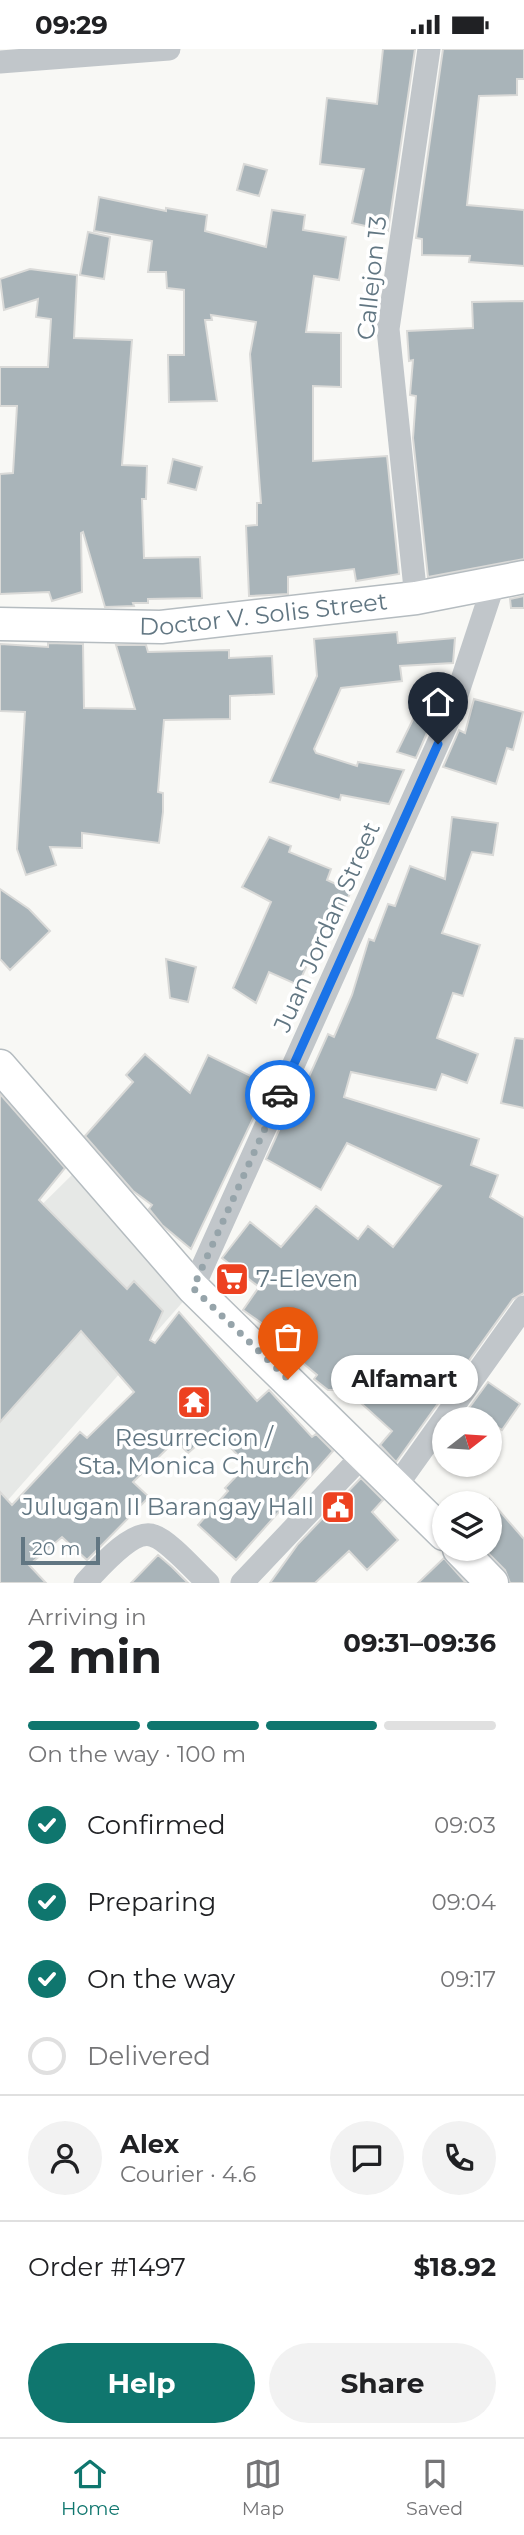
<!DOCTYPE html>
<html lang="en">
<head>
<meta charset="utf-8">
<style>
	:root { --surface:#fff; --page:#f2f2f2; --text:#202124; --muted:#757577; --line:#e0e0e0; --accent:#0f766e }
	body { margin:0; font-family:Montserrat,sans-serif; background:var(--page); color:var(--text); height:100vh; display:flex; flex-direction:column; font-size:26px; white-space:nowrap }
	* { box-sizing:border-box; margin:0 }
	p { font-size:23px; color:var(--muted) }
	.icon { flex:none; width:38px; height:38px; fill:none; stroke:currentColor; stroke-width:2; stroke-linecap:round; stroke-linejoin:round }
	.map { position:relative; height:1534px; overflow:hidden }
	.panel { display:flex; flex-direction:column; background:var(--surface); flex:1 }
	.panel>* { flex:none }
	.needle { width:46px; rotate:73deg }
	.tools { position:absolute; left:432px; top:1358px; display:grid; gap:14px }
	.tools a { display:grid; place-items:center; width:70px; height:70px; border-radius:50%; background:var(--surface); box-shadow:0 2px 5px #0004; font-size:35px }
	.scale { position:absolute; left:21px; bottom:18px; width:79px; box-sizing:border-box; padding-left:7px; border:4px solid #617682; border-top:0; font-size:19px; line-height:24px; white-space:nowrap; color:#617682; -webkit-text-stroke:5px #fff; paint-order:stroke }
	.pin { position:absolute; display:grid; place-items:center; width:60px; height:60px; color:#fff; margin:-72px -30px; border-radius:50% 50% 50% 0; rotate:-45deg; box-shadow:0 0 7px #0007 }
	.pin .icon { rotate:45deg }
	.courier { position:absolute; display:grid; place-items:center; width:70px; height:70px; margin:-35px; border:5px solid #1a73e8; border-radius:50%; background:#fff; color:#222; box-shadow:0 2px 9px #0007 }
	.bubble { position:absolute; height:49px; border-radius:24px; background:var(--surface); box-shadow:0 2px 5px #0004; font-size:23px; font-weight:700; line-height:49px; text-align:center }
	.headline em { font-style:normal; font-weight:700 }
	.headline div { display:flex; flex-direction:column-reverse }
	.headline { display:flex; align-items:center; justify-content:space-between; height:119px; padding:0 28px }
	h1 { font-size:46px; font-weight:700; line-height:52px }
	.bar { display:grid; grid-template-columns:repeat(4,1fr); gap:10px 7px; align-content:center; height:84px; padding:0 28px }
	.bar i { height:9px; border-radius:5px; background:var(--line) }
	.bar .active { background:var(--accent) }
	.bar p { grid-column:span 4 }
	.line { display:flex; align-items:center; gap:18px; padding:0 28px; border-top:2px solid var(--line) }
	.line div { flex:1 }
	.round { display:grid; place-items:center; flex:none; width:74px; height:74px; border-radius:37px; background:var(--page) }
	ol { padding:0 28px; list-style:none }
	li { display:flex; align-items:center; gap:21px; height:77px }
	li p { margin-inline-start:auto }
	li .icon { padding:7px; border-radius:50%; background:var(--accent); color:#fff; stroke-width:4 }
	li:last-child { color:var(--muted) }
	li i { width:38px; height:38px; border:4px solid var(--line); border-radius:50% }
	.button { display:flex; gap:14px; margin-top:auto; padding:14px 28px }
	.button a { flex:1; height:80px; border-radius:42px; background:var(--accent); color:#fff; font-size:28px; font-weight:700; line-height:80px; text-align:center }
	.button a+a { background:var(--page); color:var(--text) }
	.status { display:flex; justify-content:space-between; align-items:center; height:49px; padding:0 35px; background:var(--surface); direction:ltr }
	.status svg { height:19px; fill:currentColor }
	.tab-bar { display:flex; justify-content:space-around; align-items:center; height:98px; border-top:2px solid var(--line); background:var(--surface); font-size:19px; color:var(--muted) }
	.tab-bar a { display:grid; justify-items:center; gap:4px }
	.tab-bar .active { color:var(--accent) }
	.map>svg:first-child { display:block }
	.built { fill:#e6e8e6 }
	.building { fill:#a9b4b9; stroke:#dadad8; stroke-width:2 }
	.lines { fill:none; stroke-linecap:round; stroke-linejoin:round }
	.secondary-casing { stroke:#b5bcc0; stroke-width:35 }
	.street { stroke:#c1c6ca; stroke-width:23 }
	.secondary { stroke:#fff; stroke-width:32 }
	.done { stroke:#96a4aa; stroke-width:7; stroke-dasharray:0 12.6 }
	.route { stroke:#1a73e8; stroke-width:9 }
	.labels { text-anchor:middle; stroke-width:7; stroke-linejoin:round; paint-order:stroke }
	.street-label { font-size:24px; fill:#617682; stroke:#fff }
	.poi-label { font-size:24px; fill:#617682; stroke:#fff; text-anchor:start }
</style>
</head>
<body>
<div class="status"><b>09:29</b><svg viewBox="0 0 49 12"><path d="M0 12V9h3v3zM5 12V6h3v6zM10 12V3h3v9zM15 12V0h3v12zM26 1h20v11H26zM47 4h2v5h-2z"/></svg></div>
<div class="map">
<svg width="524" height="1534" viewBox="0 0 524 1534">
	<rect width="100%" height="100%" fill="#f8f8f5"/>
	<path class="built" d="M76,1122L188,1247L0,1460V1197Z"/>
	<path class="building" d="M383,0H415L388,182L352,174L364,120L320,115L327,49L377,55Z
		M443,0H524V30H517V46L479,47L467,156L524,161V217L469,213L470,207L422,206V190L416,189Z
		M244,115L267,121L259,147L237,141Z
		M99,148L166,162V159L207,166L205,182L266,198L272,161L305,166L303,181L346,188L339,231L314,227L306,283L341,284V338L313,337V412L387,407L399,525L356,532L354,520L288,528V545L249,547L246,477L257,476V454H261L250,305L256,273L211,266L212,271H205L217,352L169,353L168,306H184V241L167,239L166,223H148L152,192L94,182Z
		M88,183L110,188L104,230L80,226Z
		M30,220L77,226L74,289L132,291L122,416L147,417L146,450H142L144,509L200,508L202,549L148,550V554H133L134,557L105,558L83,483L81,484L82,543L52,552L49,543L0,545V425L13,424L17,357H0V318H48L51,270L36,268L38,250L4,261L0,230Z
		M524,252V510L428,528L413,389L416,347L410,346L413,311L409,312L407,282L473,279L472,253Z
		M173,410L202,418L196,441L168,434Z
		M524,547V559H511L510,550Z
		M397,583L398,594L455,589L453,614L400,617L402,632L341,639L314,700L316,704L357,717L358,713L404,721L389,755L341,746L340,751L270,733L317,627L314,590Z
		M48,594L83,595L84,659L135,660L116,596H146L148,603L229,601V609L272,607L274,645L230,647V670L164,671L158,743L163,744V763L159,794L82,784V799L50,798L56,816L26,826L17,800L25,663L0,662V595L48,598Z
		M474,650L523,663L513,701L507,699L496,735L443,718L459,681L465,684Z
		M418,660L434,668L416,709L397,703Z
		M452,768L498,774L493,806L472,803L442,884L480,896L463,947L453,944L437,989L478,1005L467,1034L442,1025L436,1041L351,1023L344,1048L479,1090L471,1116L498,1126L490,1148L524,1169V1244L513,1250L396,1413L380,1396L392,1382L341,1336L337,1341H328L314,1330L317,1326L291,1304L295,1298L243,1261L259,1238L222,1209L250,1173L281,1198L316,1157L358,1190L368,1177L393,1198L441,1137L347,1094L321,1141L266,1110L294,1048L299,1050L328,985L334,988L352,946L369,890L374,892L388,855L395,857L410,817L445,830Z
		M269,788L291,797L289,803L331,820L327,831L351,842L337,874L328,870L298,936L269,923L256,954L233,939L271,853L242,838Z
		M0,840L29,860L50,882L10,921L0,910Z
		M166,910L196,918L188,953L170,949Z
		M515,989L524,990V1059L501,1054Z
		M145,1005L190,1044L208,1006L269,1036L191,1200L162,1176L149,1160L152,1156L133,1142L85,1087L133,1033L126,1026Z
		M0,1045L65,1119L39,1151L127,1240L134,1232L163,1262L150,1291L155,1294L179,1263L257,1352L269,1341L312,1388L316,1385L333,1402L236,1511L198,1476L228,1442L225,1439L247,1416L214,1381L188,1404L176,1391L133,1433L149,1448L87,1511L62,1488L29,1516L46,1534H0V1443L12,1456L80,1383L87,1389L134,1343L81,1282L0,1373Z
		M488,1333L520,1355L502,1381L469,1359Z
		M361,1429L383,1451L372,1463L398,1491L367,1521L349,1502L315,1534H270L298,1495Z
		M490,1451L524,1490V1534H510L505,1521L484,1500H490Z
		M158,1506L172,1518L188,1534H131Z
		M444,1509L466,1534H418Z"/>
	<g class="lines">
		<g class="secondary-casing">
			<g id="secondary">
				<path id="s1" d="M0,575L161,578L416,549L524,528"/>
				<path d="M0,1017L193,1239L444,1485"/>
				<path d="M459,1500L492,1534"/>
			</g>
		</g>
		<path class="street" d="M0,13L169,0
			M416,549L388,280L429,0
			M193,1239L449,670L494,534
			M397,1436L524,1258
			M85,1534C98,1520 134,1478 154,1487C169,1492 195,1522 208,1534
			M242,1534L365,1404"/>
		<use href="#secondary" class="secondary"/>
	</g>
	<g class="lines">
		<path class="done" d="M280,1046L193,1239L288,1330"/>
		<path class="route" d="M280,1046L438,695"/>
	</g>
	<defs>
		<g id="supermarket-square" transform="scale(1.75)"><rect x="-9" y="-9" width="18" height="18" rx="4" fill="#ed4120" stroke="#fff"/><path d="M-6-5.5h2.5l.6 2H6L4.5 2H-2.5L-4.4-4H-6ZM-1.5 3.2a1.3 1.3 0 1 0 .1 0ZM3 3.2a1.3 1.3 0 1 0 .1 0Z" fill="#fff"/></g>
		<g id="temple-square" transform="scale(1.75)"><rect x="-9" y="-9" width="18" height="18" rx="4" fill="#ed4120" stroke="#fff"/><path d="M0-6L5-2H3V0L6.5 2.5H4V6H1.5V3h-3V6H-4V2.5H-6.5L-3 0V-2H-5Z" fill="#fff"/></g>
		<g id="civic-square" transform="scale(1.75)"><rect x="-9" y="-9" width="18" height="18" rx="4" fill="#ed4120" stroke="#fff"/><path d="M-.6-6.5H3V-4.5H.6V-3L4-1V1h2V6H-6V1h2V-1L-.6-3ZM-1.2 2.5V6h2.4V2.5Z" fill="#fff"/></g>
	</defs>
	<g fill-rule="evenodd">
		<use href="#supermarket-square" x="232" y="1230"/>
		<use href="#temple-square" x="194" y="1353"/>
		<use href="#civic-square" x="338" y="1458"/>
	</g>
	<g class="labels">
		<g class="street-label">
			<text transform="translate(372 229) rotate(-84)" y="8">Callejon 13</text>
			<text dy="8" stroke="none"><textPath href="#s1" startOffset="264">Doctor V. Solis Street</textPath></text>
			<text transform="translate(327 878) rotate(-66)" y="8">Juan Jordan Street</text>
		</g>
		<g class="poi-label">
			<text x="256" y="1238">7-Eleven</text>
			<text x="194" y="1397" text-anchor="middle">Resurrecion /<tspan x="194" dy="28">Sta. Monica Church</tspan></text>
			<text x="314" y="1466" text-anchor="end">Julugan II Barangay Hall</text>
		</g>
	</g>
</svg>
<div class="tools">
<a><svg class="needle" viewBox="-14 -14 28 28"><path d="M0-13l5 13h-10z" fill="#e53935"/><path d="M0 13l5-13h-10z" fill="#757577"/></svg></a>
<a><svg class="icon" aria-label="layers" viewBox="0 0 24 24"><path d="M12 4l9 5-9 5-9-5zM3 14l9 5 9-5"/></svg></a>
</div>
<div class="scale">20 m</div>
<div class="pin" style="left:288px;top:1330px;background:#ea580c"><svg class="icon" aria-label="bag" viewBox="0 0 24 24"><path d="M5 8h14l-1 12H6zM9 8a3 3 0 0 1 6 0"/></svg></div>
<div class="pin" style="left:438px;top:695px;background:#1f2937"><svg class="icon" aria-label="home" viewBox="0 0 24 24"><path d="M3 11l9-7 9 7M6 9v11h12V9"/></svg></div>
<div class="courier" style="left:280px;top:1046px"><svg class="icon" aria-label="car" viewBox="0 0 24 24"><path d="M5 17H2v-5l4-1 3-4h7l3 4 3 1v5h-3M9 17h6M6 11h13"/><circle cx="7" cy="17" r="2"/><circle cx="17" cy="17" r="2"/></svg></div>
<div class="bubble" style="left:331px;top:1306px;width:147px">Alfamart</div>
</div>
<section class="panel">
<div class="headline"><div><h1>2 min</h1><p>Arriving in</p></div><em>09:31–09:36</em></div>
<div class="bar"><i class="active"></i><i class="active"></i><i class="active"></i><i></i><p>On the way · 100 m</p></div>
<ol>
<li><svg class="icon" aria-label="check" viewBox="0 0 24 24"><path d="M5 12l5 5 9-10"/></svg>Confirmed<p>09:03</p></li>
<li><svg class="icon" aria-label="check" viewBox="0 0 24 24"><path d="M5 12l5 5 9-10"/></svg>Preparing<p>09:04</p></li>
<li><svg class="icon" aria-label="check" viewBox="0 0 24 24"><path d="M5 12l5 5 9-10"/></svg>On the way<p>09:17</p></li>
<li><i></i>Delivered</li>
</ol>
<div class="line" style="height:126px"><a class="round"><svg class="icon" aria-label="person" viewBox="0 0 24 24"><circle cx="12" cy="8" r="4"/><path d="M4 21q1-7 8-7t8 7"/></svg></a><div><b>Alex</b><p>Courier · 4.6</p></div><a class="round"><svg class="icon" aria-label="chat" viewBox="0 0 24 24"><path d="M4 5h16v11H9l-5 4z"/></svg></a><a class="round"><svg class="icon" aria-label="phone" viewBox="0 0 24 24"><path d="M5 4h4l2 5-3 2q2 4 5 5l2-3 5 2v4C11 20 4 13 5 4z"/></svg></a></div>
<div class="line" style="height:91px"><div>Order #1497</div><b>$18.92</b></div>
<div class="button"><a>Help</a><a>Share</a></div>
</section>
<nav class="tab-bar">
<a class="active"><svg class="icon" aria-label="home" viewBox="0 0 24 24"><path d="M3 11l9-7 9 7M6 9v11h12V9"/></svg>Home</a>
<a><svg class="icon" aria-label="map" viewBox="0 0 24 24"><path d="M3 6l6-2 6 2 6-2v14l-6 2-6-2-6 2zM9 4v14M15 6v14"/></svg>Map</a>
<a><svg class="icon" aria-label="saved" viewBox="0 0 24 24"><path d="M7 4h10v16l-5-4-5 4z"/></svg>Saved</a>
</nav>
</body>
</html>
